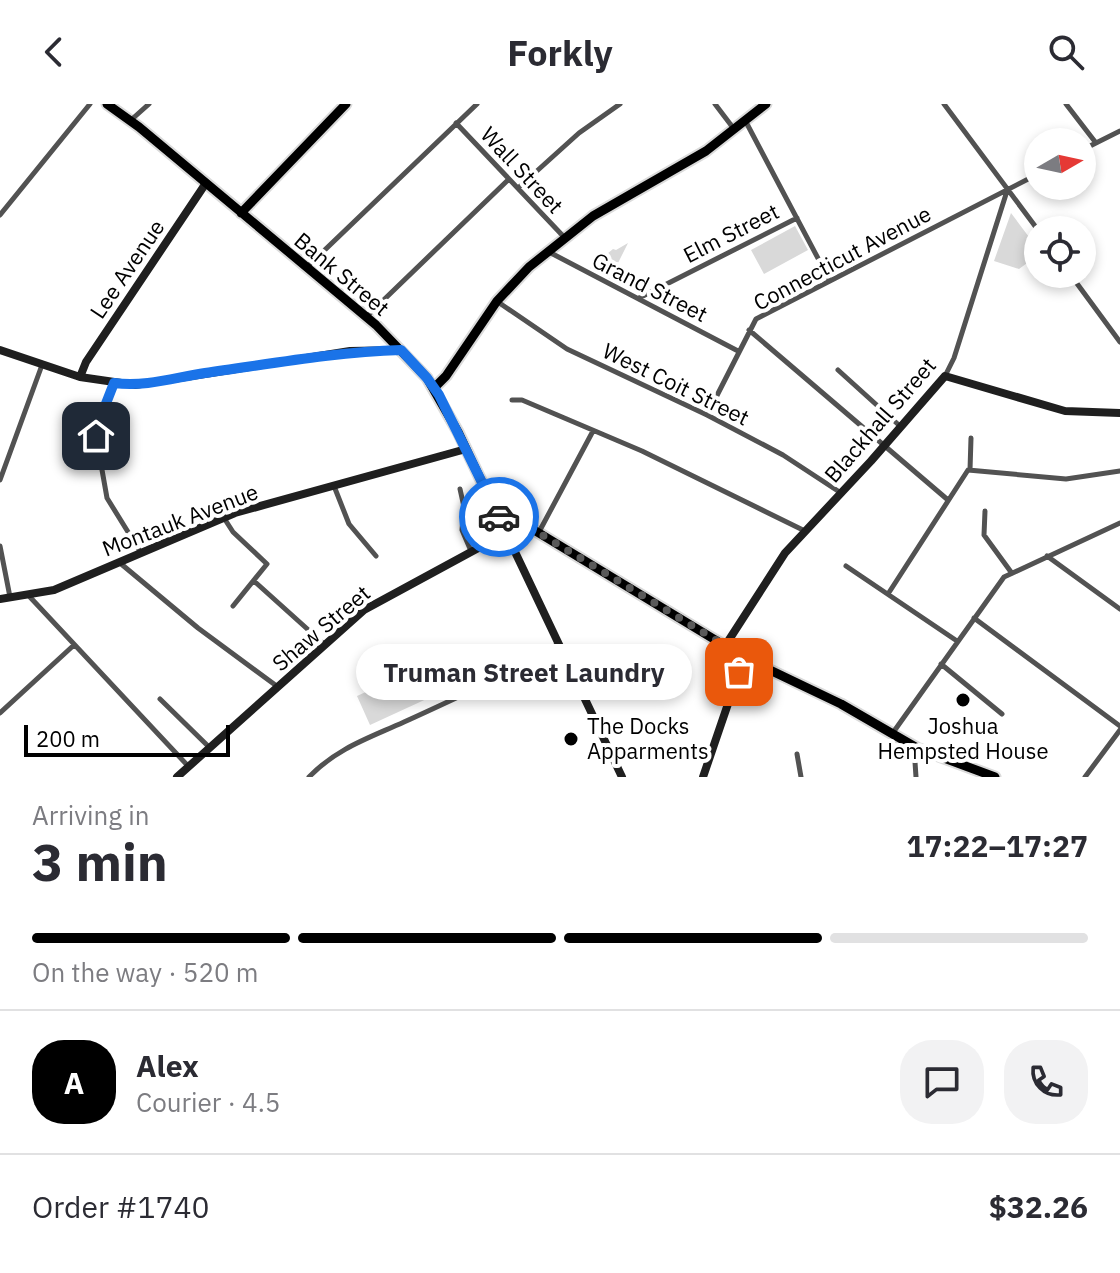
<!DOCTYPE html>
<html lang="en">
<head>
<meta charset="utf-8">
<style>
	:root { --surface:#fff; --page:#f2f2f3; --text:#2b2b33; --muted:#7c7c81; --line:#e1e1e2; --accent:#000 }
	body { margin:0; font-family:"IBM Plex Sans",sans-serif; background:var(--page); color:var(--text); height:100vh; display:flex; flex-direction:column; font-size:30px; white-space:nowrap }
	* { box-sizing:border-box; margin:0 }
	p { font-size:26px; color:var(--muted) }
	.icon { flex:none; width:44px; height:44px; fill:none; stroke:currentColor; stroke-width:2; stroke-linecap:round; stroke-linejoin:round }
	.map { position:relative; height:673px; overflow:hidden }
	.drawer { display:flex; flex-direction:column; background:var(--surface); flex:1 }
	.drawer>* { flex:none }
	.needle { width:52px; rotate:81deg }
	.controls { position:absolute; left:1024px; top:24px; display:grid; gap:16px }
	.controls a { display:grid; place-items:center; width:72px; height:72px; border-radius:50%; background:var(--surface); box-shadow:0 4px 12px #0003; font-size:40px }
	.scale { position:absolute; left:24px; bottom:20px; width:206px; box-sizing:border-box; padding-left:8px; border:4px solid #000; border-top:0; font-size:22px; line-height:28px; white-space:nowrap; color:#000; -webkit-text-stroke:6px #fff; paint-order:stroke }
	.pin { position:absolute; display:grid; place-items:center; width:68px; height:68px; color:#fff; margin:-34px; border-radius:16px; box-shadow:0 4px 12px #0006 }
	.courier { position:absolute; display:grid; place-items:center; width:80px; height:80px; margin:-40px; border:6px solid #1a73e8; border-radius:50%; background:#fff; color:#222; box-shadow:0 2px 10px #0007 }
	.bubble { position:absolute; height:56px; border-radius:28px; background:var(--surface); box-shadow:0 4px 12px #0003; font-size:26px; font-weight:700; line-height:56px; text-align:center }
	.summary em { font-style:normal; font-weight:700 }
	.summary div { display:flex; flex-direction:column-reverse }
	.summary { display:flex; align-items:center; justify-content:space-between; height:136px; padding:0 32px }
	h1 { font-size:52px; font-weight:700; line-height:60px }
	.bar { display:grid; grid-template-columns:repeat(4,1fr); gap:12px 8px; align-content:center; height:96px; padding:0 32px }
	.bar i { height:10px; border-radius:6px; background:var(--line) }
	.bar .current { background:var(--accent) }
	.bar p { grid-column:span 4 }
	.line { display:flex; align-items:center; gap:20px; padding:0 32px; border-top:2px solid var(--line) }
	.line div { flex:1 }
	.round { display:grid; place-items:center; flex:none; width:84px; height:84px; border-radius:32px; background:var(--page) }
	header { display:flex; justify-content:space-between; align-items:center; height:104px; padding:0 32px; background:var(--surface); font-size:36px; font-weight:700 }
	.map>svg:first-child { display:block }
	.green { fill:#d9d9d9 }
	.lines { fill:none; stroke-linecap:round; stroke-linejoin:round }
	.primary-casing { stroke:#dbdbdb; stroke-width:13 }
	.street { stroke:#525252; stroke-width:5 }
	.secondary { stroke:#1f1f1f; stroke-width:8 }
	.primary { stroke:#000; stroke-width:9 }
	.done { stroke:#595959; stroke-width:8; stroke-dasharray:0 14.4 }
	.route { stroke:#1a73e8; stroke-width:10 }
	.poi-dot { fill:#000; stroke:#fff; stroke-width:3 }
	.labels { text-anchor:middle; stroke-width:8; stroke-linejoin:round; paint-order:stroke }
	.street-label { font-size:22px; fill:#000; stroke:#fff }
	.poi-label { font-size:22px; fill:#000; stroke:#fff; text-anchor:start }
</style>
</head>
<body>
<header><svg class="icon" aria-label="back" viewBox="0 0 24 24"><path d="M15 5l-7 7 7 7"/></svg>Forkly<svg class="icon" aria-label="search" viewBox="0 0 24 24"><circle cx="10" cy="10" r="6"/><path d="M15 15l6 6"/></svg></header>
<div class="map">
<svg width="1120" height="673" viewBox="0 0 1120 673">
	<rect width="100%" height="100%" fill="#fff"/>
	<path class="green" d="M1011,109L1038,145V151L1019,165L994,157Z
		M795,122L808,146L764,170L751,146Z
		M628,139L610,175L590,164L613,145L616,146Z
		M420,563L433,592L370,621L357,592Z"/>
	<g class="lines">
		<g class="primary-casing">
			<path id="primary" d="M107,0L139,23L376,221L427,274L458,328L506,429L519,424L534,426L745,554L841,600L917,644L995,673
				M241,109L346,0
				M434,284L446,272L497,197L529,163L593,112L706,47L766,0"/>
		</g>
		<path class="street" d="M715,0L734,25
			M944,0L1038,126
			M1066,0L1096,39
			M131,16L149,0
			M746,18L830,177
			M456,19L564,133
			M1082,46L1120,27
			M518,84L579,29L620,0
			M0,111L90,0
			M549,148L738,247
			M307,163L477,0
			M1070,170L1120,238
			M639,194L797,114
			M498,198L567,245L707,311L783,351L841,389
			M367,212L509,75
			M749,226L948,396
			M838,266L901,323
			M945,272L954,254L1007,87
			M114,279L96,332L107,394L141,449
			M512,296H522L642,347L805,427
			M707,311L756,215L1038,70
			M970,366L971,334
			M0,376L42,261
			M334,382L349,420L376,452
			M460,385L464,403L462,426L471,447
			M985,407L984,431L1011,468
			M224,414L233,428L267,460L233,502
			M539,428L593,327
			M0,442L10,493
			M1047,452L1120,505
			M120,459L198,524L278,583
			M846,462L957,537
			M254,477L324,540
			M888,490L968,366L1066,375L1120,367
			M29,492L189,663
			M974,514L1120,622
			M941,560L1002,610
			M516,566L522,557L559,540
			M160,595L210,644
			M0,609L74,541
			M892,630L1004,473L1120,419
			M914,643L916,673
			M797,650L801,673
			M309,673C337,644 369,634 404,618C442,601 479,583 516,566H526L562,549
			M1085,673L1120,626"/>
		<path class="secondary" d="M0,246L80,273L135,281L350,247L401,246
			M80,273L86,258L206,79
			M0,495L54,486L235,409L466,345
			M725,542L785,449L871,357L945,272L1065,307L1120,309
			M177,673L364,506L506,429L622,673
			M703,673L744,553"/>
		<use href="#primary" class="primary"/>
	</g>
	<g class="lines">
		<path class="done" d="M499,413L506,429L519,424L534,426L744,553L739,568"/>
		<path class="route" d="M96,332V325L114,279C146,283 173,274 205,269C270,260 335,248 401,246L427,274L439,291L499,413"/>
	</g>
	<g class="poi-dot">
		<circle cx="963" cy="596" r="8"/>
		<circle cx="571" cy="635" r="8"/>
	</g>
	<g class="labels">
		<g class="street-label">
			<text transform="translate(522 66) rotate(47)" y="8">Wall Street</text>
			<text transform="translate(731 129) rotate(-27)" y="8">Elm Street</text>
			<text transform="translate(842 154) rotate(-28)" y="8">Connecticut Avenue</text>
			<text transform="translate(127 165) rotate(-56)" y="8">Lee Avenue</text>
			<text transform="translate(342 170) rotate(40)" y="8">Bank Street</text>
			<text transform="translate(650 183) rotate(27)" y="8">Grand Street</text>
			<text transform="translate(676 280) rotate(26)" y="8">West Coit Street</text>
			<text transform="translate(880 316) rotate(-49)" y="8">Blackhall Street</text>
			<text transform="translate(180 416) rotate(-21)" y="8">Montauk Avenue</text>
			<text transform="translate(321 524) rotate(-40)" y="8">Shaw Street</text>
		</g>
		<g class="poi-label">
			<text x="587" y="630">The Docks<tspan x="587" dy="25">Apparments</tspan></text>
			<text x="963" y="630" text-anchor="middle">Joshua<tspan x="963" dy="25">Hempsted House</tspan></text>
		</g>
	</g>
</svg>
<div class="controls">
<a><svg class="needle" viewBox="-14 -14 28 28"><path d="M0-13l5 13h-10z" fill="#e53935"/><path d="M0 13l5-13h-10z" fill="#7c7c81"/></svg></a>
<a><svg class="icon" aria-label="locate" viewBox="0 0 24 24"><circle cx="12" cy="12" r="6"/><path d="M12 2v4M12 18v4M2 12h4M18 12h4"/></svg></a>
</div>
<div class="scale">200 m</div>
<div class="pin" style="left:739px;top:568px;background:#ea580c"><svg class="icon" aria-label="bag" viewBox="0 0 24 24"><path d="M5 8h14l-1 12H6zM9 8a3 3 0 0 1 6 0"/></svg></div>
<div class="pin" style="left:96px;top:332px;background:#1f2937"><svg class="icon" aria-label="home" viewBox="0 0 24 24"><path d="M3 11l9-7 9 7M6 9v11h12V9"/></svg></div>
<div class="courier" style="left:499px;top:413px"><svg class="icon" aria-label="car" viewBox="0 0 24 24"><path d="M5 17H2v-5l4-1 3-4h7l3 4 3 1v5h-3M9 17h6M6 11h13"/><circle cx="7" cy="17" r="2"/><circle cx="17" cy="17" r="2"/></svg></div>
<div class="bubble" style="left:356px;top:540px;width:336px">Truman Street Laundry</div>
</div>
<section class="drawer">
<div class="summary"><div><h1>3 min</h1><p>Arriving in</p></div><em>17:22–17:27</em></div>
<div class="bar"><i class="current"></i><i class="current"></i><i class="current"></i><i></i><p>On the way · 520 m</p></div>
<div class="line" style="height:144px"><b class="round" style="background:var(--accent);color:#fff">A</b><div><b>Alex</b><p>Courier · 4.5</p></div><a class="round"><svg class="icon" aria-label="chat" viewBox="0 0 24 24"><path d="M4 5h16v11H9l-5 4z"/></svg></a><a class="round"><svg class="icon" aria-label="phone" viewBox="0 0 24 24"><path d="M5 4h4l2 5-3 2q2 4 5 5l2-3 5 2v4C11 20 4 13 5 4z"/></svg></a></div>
<div class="line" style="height:104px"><div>Order #1740</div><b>$32.26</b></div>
</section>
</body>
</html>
